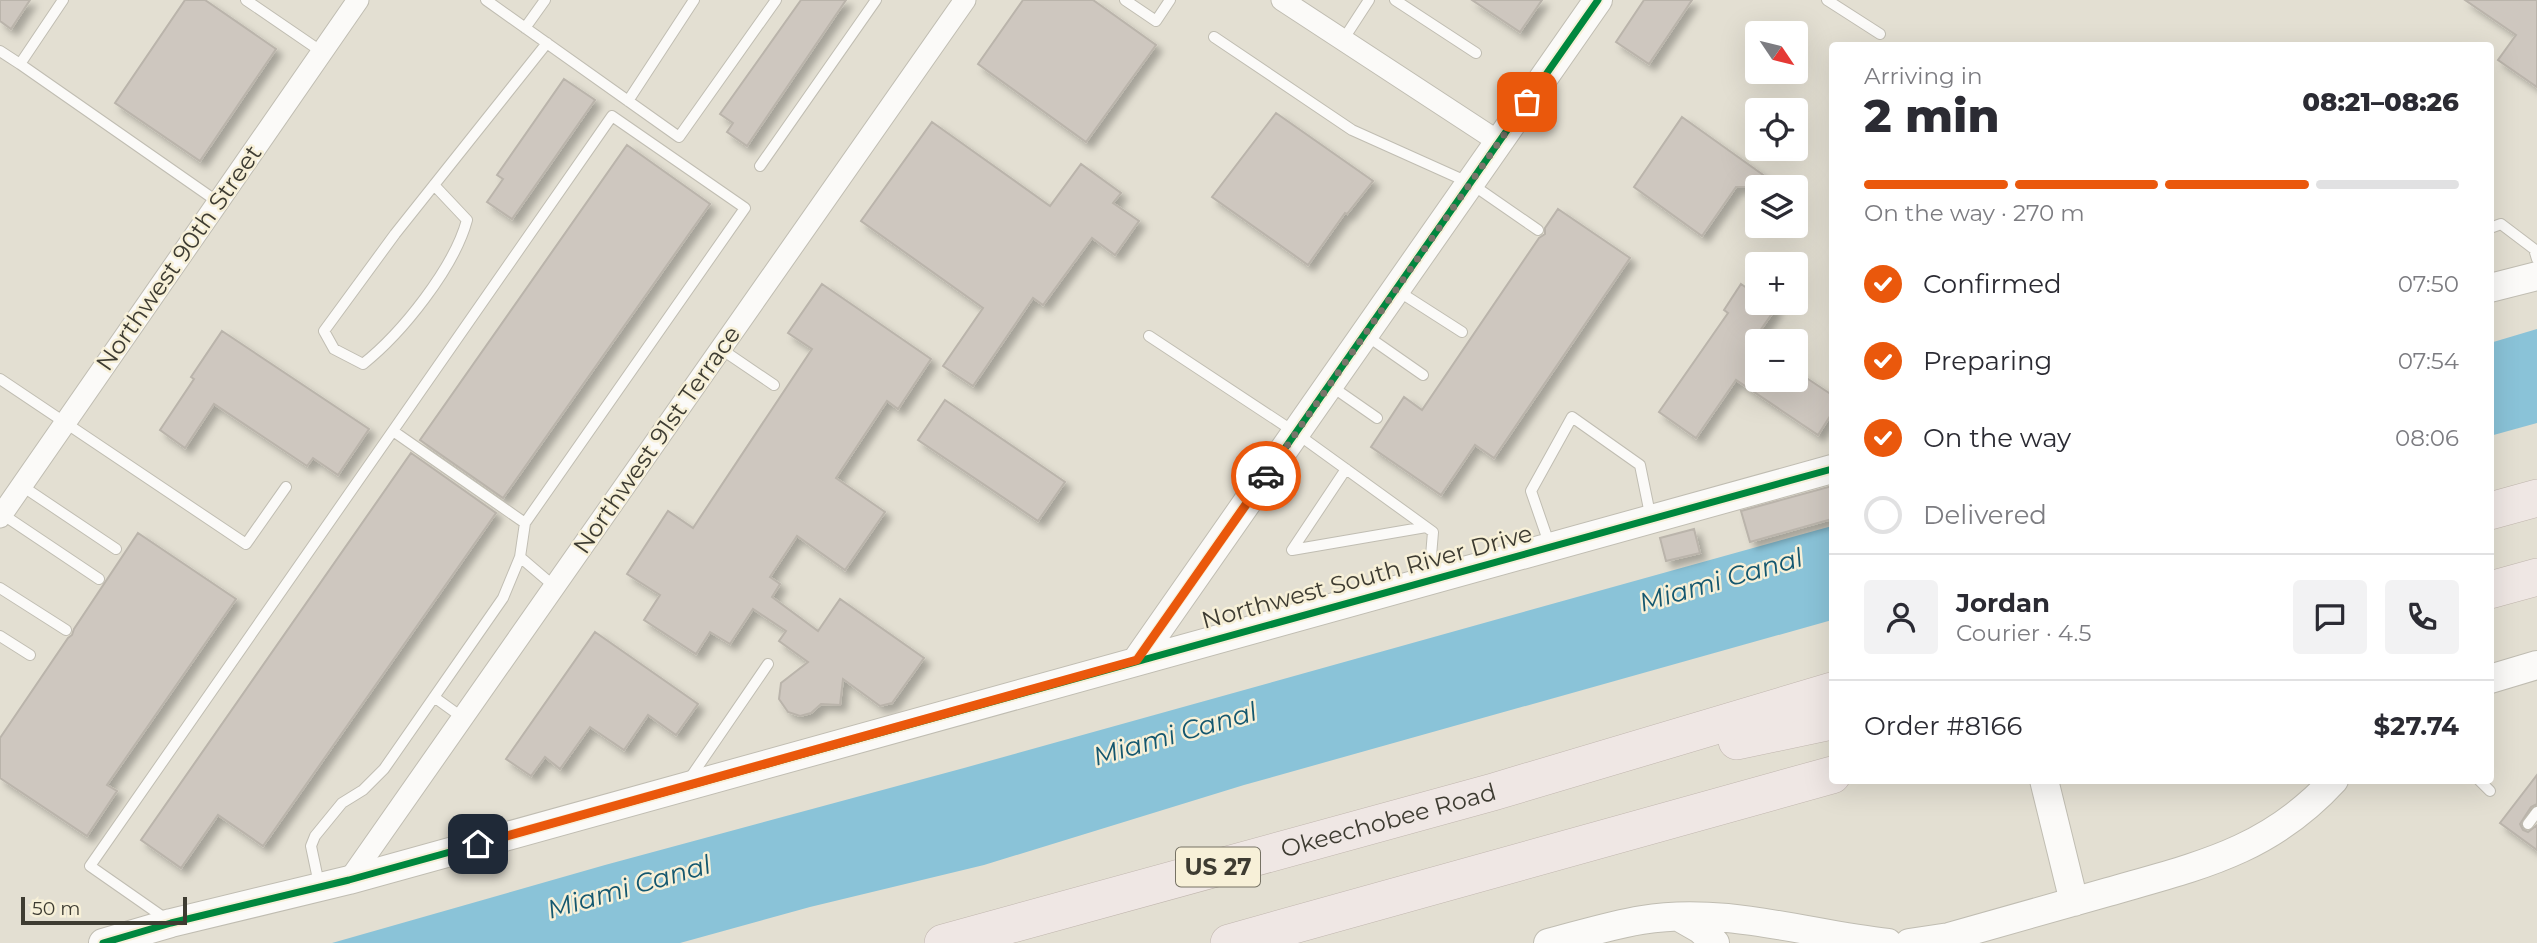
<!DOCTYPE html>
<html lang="en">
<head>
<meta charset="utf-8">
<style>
	:root { --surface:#fff; --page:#f2f2f3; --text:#2b2b33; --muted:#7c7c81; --line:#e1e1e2; --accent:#ea580c }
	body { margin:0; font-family:Montserrat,sans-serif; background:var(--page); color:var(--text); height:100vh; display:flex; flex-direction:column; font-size:26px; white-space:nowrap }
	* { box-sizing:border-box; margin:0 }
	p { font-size:23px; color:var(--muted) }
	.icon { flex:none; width:38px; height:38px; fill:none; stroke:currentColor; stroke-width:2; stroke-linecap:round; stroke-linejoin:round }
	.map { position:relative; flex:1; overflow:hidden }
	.details { position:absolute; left:1829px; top:42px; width:665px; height:742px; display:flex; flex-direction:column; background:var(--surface); border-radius:7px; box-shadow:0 7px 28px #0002 }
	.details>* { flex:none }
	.needle { width:46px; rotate:125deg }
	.buttons { position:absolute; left:1745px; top:21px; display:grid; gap:14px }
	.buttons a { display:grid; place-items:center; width:63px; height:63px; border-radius:7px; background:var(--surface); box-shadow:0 7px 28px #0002; font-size:35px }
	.scale { position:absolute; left:21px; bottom:18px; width:166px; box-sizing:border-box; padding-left:7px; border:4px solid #3e3c32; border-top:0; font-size:19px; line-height:24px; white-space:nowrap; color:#3e3c32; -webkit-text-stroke:5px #f7f0d8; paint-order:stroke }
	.pin { position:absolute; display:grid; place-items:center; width:60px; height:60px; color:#fff; margin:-30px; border-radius:14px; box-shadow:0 4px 10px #0006 }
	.courier { position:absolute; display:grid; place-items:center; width:70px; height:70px; margin:-35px; border:5px solid #ea580c; border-radius:50%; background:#fff; color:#222; box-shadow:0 2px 9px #0007 }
	.overview em { font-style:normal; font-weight:800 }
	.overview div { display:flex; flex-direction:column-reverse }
	.overview { display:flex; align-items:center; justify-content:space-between; height:119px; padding:0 35px }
	h1 { font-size:46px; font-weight:800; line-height:52px }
	.bar { display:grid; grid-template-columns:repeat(4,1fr); gap:10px 7px; align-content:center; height:84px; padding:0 35px }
	.bar i { height:9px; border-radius:5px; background:var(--line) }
	.bar .selected { background:var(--accent) }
	.bar p { grid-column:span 4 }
	.line { display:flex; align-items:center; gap:18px; padding:0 35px; border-top:2px solid var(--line) }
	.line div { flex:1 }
	.round { display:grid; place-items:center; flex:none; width:74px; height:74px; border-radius:7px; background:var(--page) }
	ol { padding:0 35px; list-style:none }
	li { display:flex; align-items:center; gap:21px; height:77px }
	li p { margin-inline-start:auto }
	li .icon { padding:7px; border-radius:50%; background:var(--accent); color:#fff; stroke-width:4 }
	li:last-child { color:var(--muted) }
	li i { width:38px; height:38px; border:4px solid var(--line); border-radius:50% }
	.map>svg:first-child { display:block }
	.water { fill:#8ac3d8 }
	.building { fill:#cec7bf; stroke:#bab4ab; stroke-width:2; filter:url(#shadow) }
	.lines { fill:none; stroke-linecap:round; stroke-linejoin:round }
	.lane-casing { stroke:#c0bdb2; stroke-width:12 }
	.street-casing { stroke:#c0bdb2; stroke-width:23 }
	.secondary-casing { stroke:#c0bdb2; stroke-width:30 }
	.highway-casing { stroke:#c0b6ae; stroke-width:38 }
	.lane { stroke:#fbfaf8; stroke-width:10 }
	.street { stroke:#fbfaf8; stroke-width:21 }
	.secondary { stroke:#fbfaf8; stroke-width:28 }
	.highway { stroke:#efe7e4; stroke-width:37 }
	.cycleway-casing { stroke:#f7f0d8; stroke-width:11 }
	.cycleway { stroke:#00873e; stroke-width:7 }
	.done { stroke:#78756a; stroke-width:7; stroke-dasharray:0 12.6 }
	.route { stroke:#ea580c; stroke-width:9 }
	.labels { text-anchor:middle; stroke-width:5; stroke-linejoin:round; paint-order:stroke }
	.shield { fill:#f7f0d8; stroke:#767264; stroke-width:2 }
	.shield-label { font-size:23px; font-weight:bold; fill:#3e3c32 }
	.street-label { font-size:24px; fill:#3e3c32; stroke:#f7f0d8 }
	.water-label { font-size:26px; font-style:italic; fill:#14576f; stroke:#f7f0d8 }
</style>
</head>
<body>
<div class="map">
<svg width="2537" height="943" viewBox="0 0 2537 943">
	<defs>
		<filter id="shadow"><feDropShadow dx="6" dy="6" stdDeviation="3.5" flood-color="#0004"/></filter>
	</defs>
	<rect width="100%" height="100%" fill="#e3dfd2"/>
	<path class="water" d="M2537,329V423L2490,436V343Z
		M1832,526V620L1244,785L984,865L810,907L680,943H332L605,865L964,768Z"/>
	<path class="building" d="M0,0H30L11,29L0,21Z
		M185,0H205L276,49L200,161L115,103Z
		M801,0H846L747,146L727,132L733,123L720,114Z
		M1023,0H1093L1156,45L1086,142L978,64Z
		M1472,0H1542L1520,32Z
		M1644,0H1692L1649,64L1616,42Z
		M2465,0H2537V87L2498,60L2516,35Z
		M564,79L595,100L512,219L487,202L503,179L497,175Z
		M1276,113L1373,181L1347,214L1345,213L1308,265L1212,197Z
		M1682,117L1780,187H1736L1702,236L1634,187Z
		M932,122L1050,206L1081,164L1121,193L1113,203L1139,221L1115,255L1092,238L1043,305L1033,298L973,386L943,366L983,308L861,221Z
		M627,145L710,204L503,498L420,440Z
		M1558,209L1630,258L1494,458L1475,445L1441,495L1371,447L1404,397L1422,410L1539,238L1545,234V228Z
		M822,284L931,359L898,409L887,401L836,478L885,512L845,570L797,536L770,577L780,584L772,597L818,631L840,599L924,658L892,703L880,706L843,679L840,705L821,704L811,713L800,716L788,712L779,699L781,683L808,662L779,641L786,631L753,609L730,644L710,632L696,654L644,620L660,595L627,574L668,511L693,528L812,349L788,333Z
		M1741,284L1757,295V303H1768L1776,308L1757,335V380H1796V371L1832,395V413L1818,435L1736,380L1696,438L1659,412L1728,313L1724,310Z
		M222,331L369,429L338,475L313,458L307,466L214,404L185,448L160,430L194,379L191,377Z
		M945,400L1065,482L1038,521L918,440Z
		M411,453L496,513L263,846L218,815L181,868L141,840Z
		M1832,486V519L1750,542L1741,511Z
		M1694,529L1700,553L1666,561L1660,538Z
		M138,533L236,599L107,785L117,791L87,836L0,778V738L68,638L72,635L74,629Z
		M595,632L698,704L676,735L648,715L624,750L590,727L560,769L545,757L531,776L506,759Z
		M2537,775V804L2531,807L2520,824L2523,830L2528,832L2537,825V850L2500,823Z"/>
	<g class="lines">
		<g class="lane-casing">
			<path id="lane" d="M63,0L20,64L218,202
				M246,0L322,52
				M486,0L679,137L776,0
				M1125,0L1156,21L1170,0
				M1395,0L1476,53
				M1827,0L1880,34
				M525,28L545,0
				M1214,37L1352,130L1470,183L1538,230
				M1343,40L1369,0
				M0,51L20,64
				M628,101L694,0
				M760,166L876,0
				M434,185L467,220C454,268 402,333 363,364L334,349L324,331L395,234L547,43
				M2490,228L2501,224L2534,249L2537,259
				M1398,291L1462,332
				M1149,336L1296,433L1433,532L1429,580
				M1367,336L1423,375
				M721,349L774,385
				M0,379L246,544L286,487
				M1331,386L1377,418
				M1346,469L1292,550L1426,527
				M22,486L116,549
				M2,514L99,579
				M525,523L520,557L555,587
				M1550,546L1531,491L1572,417L1640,465L1651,519
				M0,588L66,630
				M0,636L30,655
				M434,697L463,718
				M2479,780L2490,791
				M688,781L768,664
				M2528,824L2537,812
				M319,884L311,846L315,836L342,803L363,790L384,769L503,598L520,557
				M166,919L90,866L612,116L745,208L525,523L393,431"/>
		</g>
		<g class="street-casing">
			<path id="street" d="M1282,0L1499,142
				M0,517L358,0
				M349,880L965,0"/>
		</g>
		<g class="secondary-casing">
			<path id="secondary" d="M2490,288L2537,276
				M1137,660L1598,0
				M2490,679L2537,665
				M2044,780L2074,902
				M1679,917L1700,929L1715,943
				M103,943L171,923L349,880L1832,469
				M1548,943C1579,935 1611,925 1642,920C1724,906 1807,934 1888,943
				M1909,943L1949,937C2002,922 2055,907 2108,892C2198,866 2268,852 2334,780"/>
		</g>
		<g class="highway-casing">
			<g id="highway">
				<path d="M2490,511L2537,498"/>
				<path d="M2490,590L2537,577"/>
				<path d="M1737,741L1832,721"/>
				<path id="s1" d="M943,943L1493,792L1832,691"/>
				<path d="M1229,943L1832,775"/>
			</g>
		</g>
		<use href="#lane" class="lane"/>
		<use href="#street" class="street"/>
		<use href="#secondary" class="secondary"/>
		<use href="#highway" class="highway"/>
		<g class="cycleway-casing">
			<path id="cycleway" d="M1137,660L1598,0
				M103,943L171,923L349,880L1832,469"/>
		</g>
		<use href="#cycleway" class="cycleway"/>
	</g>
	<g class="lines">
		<path class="done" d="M1266,476L1527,102"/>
		<path class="route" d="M478,844L1137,660L1266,476"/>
	</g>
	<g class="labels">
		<rect class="shield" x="1176" y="847.5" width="84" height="39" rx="5"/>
		<g class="shield-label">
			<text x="1218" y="875">US 27</text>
		</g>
		<g class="street-label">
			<text transform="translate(179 258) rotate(-55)" y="8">Northwest 90th Street</text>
			<text transform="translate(657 440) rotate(-55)" y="8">Northwest 91st Terrace</text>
			<text transform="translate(1367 577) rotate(-15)" y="8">Northwest South River Drive</text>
			<text dy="8" stroke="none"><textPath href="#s1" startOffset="462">Okeechobee Road</textPath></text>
		</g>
		<g class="water-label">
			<text transform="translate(1721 580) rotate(-16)" y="9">Miami Canal</text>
			<text transform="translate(1175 734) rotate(-16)" y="9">Miami Canal</text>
			<text transform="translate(629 887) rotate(-16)" y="9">Miami Canal</text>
		</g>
	</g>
</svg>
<div class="buttons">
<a><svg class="needle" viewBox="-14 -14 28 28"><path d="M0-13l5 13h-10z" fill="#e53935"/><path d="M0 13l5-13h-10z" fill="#7c7c81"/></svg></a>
<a><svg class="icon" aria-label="locate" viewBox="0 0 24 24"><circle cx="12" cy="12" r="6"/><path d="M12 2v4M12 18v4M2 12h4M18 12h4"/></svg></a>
<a><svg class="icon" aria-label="layers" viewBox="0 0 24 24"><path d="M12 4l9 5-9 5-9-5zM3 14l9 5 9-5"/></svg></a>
<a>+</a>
<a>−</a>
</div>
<div class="scale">50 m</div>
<div class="pin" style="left:1527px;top:102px;background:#ea580c"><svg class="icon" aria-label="bag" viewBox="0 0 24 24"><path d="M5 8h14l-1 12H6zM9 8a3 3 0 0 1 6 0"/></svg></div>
<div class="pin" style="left:478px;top:844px;background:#1f2937"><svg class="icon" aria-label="home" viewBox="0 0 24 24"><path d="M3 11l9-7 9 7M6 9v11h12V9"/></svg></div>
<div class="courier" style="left:1266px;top:476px"><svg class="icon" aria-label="car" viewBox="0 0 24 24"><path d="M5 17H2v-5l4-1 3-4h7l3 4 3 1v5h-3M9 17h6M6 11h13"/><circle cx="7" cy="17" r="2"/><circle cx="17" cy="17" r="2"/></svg></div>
<section class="details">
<div class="overview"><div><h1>2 min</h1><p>Arriving in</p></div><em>08:21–08:26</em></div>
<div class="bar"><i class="selected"></i><i class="selected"></i><i class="selected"></i><i></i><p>On the way · 270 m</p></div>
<ol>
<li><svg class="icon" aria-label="check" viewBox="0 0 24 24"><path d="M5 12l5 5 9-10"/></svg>Confirmed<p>07:50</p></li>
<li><svg class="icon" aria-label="check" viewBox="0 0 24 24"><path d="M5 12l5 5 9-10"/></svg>Preparing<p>07:54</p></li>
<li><svg class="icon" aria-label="check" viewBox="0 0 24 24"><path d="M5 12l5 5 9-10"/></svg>On the way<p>08:06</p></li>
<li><i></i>Delivered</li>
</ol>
<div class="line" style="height:126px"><a class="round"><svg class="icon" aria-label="person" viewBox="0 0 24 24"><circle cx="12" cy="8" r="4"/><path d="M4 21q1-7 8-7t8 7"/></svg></a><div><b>Jordan</b><p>Courier · 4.5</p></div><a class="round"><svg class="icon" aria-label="chat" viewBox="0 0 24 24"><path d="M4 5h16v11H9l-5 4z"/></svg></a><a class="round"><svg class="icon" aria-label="phone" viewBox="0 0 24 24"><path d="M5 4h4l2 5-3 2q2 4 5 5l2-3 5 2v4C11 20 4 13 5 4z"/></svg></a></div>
<div class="line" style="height:91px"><div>Order #8166</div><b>$27.74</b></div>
</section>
</div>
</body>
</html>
